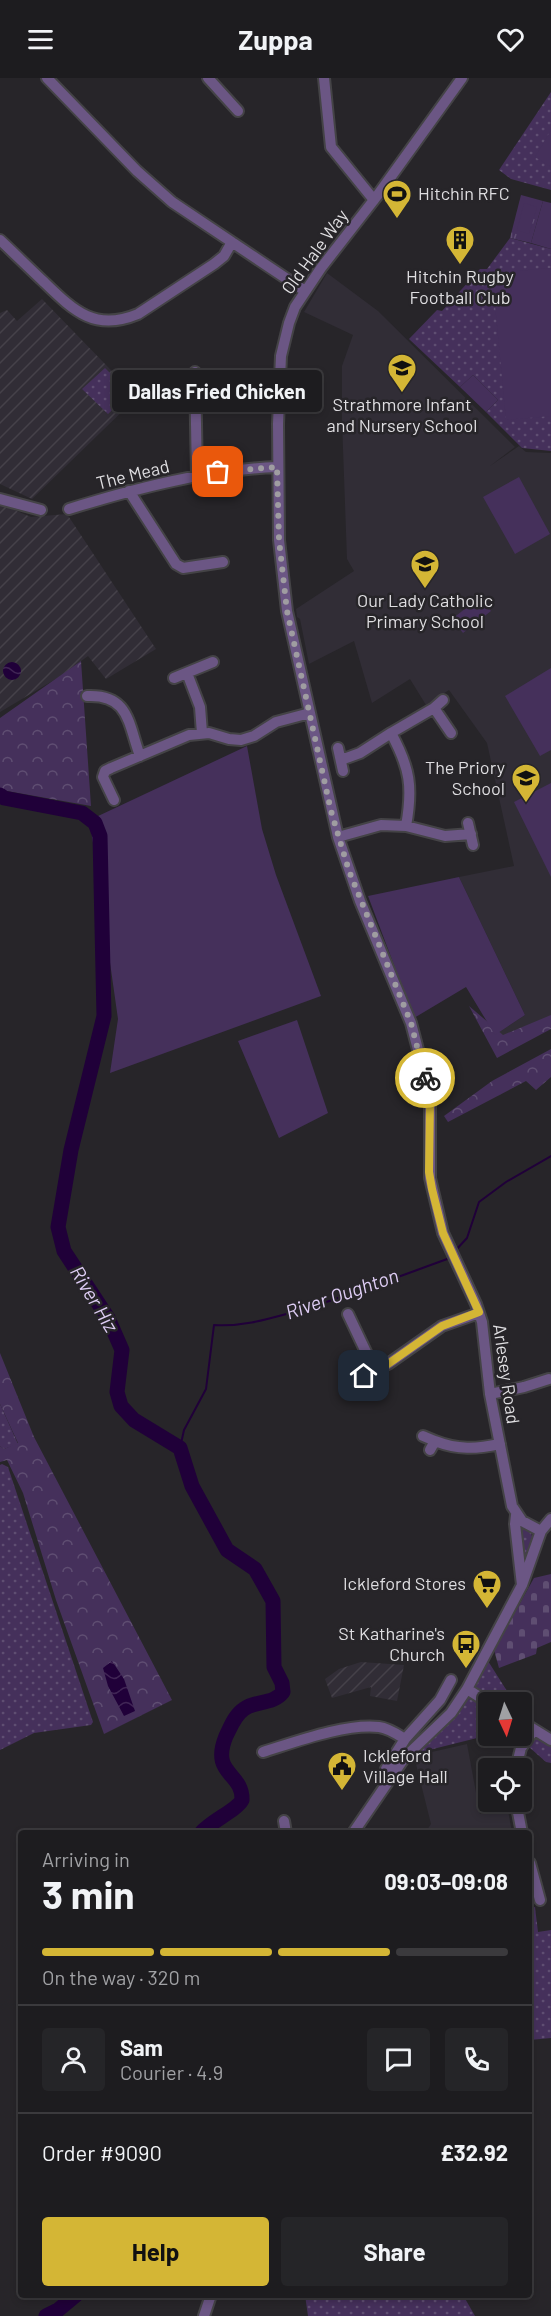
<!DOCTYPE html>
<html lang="en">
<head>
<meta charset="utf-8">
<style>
	:root { --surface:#1d1c1f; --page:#252528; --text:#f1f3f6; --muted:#a0a1a4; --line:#3b3a3d; --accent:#d4b635 }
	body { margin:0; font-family:Barlow,sans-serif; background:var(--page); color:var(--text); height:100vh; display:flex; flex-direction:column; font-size:22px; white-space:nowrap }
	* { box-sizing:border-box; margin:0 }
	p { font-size:20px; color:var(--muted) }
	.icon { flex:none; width:33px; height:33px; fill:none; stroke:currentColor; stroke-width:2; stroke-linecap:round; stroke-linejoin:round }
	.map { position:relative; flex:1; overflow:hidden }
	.panel { position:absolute; left:18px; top:1752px; width:514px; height:468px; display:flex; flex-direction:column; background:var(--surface); border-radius:6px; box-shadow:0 3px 9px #0003,0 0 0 2px var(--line) }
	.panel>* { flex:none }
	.needle { width:39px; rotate:176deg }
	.tools { position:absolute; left:478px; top:1614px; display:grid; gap:12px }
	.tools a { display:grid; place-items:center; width:54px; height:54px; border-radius:6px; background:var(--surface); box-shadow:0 3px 9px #0003,0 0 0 2px var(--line); font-size:30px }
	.pin { position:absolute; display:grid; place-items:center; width:51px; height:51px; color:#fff; margin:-26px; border-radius:12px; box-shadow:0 3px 9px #0006 }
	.courier { position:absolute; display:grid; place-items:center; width:60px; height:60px; margin:-30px; border:4px solid #d4b635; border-radius:50%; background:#fff; color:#222; box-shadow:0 2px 8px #0007 }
	.bubble { position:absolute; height:42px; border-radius:6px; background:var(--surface); box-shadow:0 3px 9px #0003,0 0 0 2px var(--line); font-size:20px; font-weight:700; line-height:42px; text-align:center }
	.headline em { font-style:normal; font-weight:700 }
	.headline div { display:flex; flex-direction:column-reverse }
	.headline { display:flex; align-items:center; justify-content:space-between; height:102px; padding:0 24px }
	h1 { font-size:39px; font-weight:700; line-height:45px }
	.bar { display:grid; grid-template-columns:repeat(4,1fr); gap:9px 6px; align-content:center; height:72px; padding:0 24px }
	.bar i { height:8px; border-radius:4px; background:var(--line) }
	.bar .current { background:var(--accent) }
	.bar p { grid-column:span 4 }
	.line { display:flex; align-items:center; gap:15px; padding:0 24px; border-top:2px solid var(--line) }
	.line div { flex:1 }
	.round { display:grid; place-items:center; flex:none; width:63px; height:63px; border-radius:6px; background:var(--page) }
	.action { display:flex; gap:12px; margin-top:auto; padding:12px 24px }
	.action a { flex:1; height:69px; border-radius:6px; background:var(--accent); color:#111; font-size:24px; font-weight:700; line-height:69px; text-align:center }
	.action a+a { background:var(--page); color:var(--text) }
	header { display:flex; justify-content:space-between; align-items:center; height:78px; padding:0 24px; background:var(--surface); font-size:27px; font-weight:700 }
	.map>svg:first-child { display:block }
	.built { fill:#312d36 }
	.industrial { fill:url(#industrial-furrows) }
	.grass { fill:url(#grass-dots) }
	.forest { fill:url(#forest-crowns) }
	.cemetery { fill:url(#cemetery-stones) }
	.park { fill:url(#park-tufts) }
	.garden { fill:#45305b }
	.water { fill:url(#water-waves) }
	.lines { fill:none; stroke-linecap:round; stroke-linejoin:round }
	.stream { stroke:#200039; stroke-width:2 }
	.river { stroke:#200039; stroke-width:15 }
	.minor-casing { stroke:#444346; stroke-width:14 }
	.minor { stroke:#6b5684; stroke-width:10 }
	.done { stroke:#9f9da1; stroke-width:6; stroke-dasharray:0 10.8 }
	.route { stroke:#d4b635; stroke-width:8 }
	.labels { text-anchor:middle; stroke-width:5; stroke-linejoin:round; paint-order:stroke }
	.poi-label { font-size:18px; fill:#dfdee1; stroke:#272529 }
	.street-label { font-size:18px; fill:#dfdee1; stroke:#272529 }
	.water-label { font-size:20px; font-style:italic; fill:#ddccf3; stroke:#272529 }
</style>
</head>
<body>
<header><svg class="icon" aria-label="menu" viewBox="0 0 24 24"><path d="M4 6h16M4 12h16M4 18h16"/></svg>Zuppa<svg class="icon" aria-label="heart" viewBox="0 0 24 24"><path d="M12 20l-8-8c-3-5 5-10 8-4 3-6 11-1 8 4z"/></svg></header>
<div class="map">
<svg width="551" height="2238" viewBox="0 0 551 2238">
	<defs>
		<pattern id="industrial-furrows" width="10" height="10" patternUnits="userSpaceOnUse" patternTransform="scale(1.5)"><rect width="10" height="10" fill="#312d36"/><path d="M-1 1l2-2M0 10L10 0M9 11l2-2" fill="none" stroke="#454149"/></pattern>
		<pattern id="grass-dots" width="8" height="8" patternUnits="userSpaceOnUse" patternTransform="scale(1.5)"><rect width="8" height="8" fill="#45305b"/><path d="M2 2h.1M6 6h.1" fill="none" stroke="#5f4e72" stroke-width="1.8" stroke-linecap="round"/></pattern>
		<pattern id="forest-crowns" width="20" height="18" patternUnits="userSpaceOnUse" patternTransform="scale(1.5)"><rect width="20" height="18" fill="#45305b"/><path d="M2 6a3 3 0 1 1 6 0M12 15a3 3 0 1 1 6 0" fill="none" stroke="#5f4e72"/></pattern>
		<pattern id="cemetery-stones" width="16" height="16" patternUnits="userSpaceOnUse" patternTransform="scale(1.5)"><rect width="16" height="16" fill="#45305b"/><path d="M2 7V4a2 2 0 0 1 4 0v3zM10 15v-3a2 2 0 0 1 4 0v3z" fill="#5f4e72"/></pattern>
		<pattern id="park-tufts" width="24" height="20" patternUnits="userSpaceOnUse" patternTransform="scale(1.5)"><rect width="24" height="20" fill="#45305b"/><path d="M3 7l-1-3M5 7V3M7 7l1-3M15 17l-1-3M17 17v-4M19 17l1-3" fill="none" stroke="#5f4e72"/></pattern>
		<pattern id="water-waves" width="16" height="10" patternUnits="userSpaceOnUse" patternTransform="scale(1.5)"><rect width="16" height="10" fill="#200039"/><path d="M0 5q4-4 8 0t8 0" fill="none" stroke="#402555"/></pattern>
	</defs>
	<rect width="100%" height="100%" fill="#272529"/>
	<path class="built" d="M327,195L378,233L515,369L490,388L519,368L526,374L551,375V947L507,974L495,957L525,937L459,799L514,788L487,665L449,612L426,627L410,601L372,625L354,563L309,586L300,541L297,539L296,531L354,493L347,481L342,343V288L353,257L304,234Z
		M467,1666L480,1736L508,1732L512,1755H425L431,1746L414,1678Z"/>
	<path class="industrial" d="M42,221L137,319L32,421L0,406V235L7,232L17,243Z
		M0,426L31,439L67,436L156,571L106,601L88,578L59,599L0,634Z
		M361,1584L404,1587L397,1623L370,1618L371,1609L332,1620L325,1601L339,1591Z"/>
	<path class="grass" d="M551,14V112L511,101L499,92Z
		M510,160L551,171V373L522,370L486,334L498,322L473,297L460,309L409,261L437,232L442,233L480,191H487Z
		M105,290L130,315L108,336L82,311Z
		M0,1326L18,1366L4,1371L0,1368Z
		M2,1386L8,1389L93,1644L91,1647L34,1655L0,1672V1387Z
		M520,1449L531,1454L533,1463L527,1483L524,1484Z
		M488,1583L514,1624H489V1657L421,1674V1671L451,1641Z
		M535,1655L551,1665V1685L546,1684L529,1669Z
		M535,1829L538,1854L551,1852V1960L530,1962V1830Z
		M305,2217H463L475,2238H308Z"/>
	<path class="forest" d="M81,583L91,728L7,713L0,710V640Z
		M469,928L503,957L551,937V951L497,980Z
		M551,971V999L536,1012L526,1003L448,1044L444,1038L492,1003Z
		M0,1275L34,1359L172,1622L104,1656L56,1522L23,1415L7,1382L0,1384V1368L4,1371L18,1365L0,1326Z"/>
	<path class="cemetery" d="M551,1496V1564L537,1570L536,1576L499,1590L494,1572L534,1500Z"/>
	<path class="park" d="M521,117L543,123L531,165L510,160Z"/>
	<path class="garden" d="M551,52V89L535,79Z
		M543,123L551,125V171L531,165Z
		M524,125L537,129L529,156L517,152Z
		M551,190V338L506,342L492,195Z
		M473,297L498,322L486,334L460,309Z
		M519,399L550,456L515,476L483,419Z
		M480,519L491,533L463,555L452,541Z
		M551,590V672L540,678L505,618Z
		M247,668L262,751L276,797L321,918L110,995L118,941L90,744L96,739Z
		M551,705V799L514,724Z
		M459,799L525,937L495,957L466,909L414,940L368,818Z
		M297,942L328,1035L279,1060L238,963Z"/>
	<path class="water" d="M3 593a9 9 0 1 1 18 0a9 9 0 1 1-18 0Z
		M112,1583L124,1601L135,1633L124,1638L108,1608L103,1590Z"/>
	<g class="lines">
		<path class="stream" d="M455,1173L467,1160L479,1124L506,1104L551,1078
			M180,1370L184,1352L206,1311L214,1247C245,1249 271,1240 301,1232C351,1217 400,1198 450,1180"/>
		<path class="river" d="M0,717L4,720L82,735L95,745L100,758L104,938L71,1072L58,1149L64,1173L108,1240L122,1272L117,1314L121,1328L134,1342L180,1370L192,1408L227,1472L255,1491L273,1523L274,1589L282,1605L283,1614C273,1627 256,1622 244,1631C235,1637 231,1648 226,1658C210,1697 243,1694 242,1722C237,1732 211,1743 201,1755
			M46,2238L58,2232L76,2217"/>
		<g class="minor-casing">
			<path id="minor" d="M47,0L137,93L172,124L305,213
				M208,0L238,33
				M324,0L331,69L374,122
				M462,0L377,118L321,190L295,229L289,245L281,278L278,346L279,462L287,533L338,759L360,823L411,945L427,1006L430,1024V1100L443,1155L476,1226L482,1244L490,1316L512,1428L522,1443L541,1453
				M0,162C15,176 29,190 44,204C74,233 95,254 138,236L214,186L224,178L232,164
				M195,294L197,398
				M129,413L176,486L183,490L223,484
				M0,421L41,432
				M69,431C137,410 206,392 277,389
				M187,595L200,629L202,655
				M174,600L213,584
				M87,618C129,616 128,645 140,678
				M434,630L451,655
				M391,655L434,630L443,622
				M338,670L343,693
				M114,722L103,699L105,693L111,690L189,657L209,655L229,661L241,662L254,658L276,644L310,635
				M468,745L473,767
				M406,748L445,758L471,756
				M338,759L381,747L406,748C413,709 410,690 391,655L360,675L341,682
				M348,1236L375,1293
				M348,1305L388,1286L442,1248L479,1235
				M490,1316L524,1309L549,1301
				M423,1358L435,1363L430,1372
				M435,1363C458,1372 476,1371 500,1366
				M516,1437L515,1446L522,1507
				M467,1611L489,1625
				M522,1644L551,1662
				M263,1674C295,1664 346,1645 379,1649C388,1650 397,1656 405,1661
				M516,1690L521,1670L534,1652
				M386,1691L405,1661L440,1622L451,1602
				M516,1724L522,1755
				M284,1743L286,1755
				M353,1755L405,1679L451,1635L467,1611L522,1507L541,1453L551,1441
				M530,1785L540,1822
				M204,2238L211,2217"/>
		</g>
		<use href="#minor" class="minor"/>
	</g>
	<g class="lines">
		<path class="done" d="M218,394L277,389L279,462L287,533L331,733L349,793L411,945L425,1000"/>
		<path class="route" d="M364,1298L388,1286L442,1248L479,1234L443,1155L432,1111L429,1094L430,1024L425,1000"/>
	</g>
	<defs>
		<g id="stadium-pin" transform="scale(1.5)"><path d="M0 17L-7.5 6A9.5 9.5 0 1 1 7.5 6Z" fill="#d4b635" stroke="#272529"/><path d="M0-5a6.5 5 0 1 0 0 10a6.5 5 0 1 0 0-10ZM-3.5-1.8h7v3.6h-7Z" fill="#111"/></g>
		<g id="building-pin" transform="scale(1.5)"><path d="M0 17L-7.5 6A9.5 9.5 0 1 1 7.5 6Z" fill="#d4b635" stroke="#272529"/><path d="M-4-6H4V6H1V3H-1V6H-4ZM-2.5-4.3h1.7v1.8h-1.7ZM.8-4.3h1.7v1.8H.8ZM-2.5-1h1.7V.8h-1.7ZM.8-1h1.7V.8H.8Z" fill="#111"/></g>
		<g id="school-pin" transform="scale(1.5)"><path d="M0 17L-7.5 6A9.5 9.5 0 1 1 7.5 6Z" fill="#d4b635" stroke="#272529"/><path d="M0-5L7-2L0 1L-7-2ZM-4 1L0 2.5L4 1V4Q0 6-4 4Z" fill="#111"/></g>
		<g id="supermarket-pin" transform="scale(1.5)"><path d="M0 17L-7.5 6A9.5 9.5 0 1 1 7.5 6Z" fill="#d4b635" stroke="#272529"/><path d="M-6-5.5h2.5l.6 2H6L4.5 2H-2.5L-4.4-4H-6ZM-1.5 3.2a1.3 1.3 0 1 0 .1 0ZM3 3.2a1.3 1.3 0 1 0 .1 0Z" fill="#111"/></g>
		<g id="bus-pin" transform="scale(1.5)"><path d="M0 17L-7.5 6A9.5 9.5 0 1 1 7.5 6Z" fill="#d4b635" stroke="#272529"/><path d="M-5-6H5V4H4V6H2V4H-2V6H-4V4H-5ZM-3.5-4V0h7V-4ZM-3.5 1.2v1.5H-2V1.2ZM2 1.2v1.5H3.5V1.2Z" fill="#111"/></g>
		<g id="civic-pin" transform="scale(1.5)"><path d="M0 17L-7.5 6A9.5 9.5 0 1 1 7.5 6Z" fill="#d4b635" stroke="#272529"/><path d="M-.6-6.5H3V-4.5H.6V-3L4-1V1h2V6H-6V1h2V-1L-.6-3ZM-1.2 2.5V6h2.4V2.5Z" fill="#111"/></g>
	</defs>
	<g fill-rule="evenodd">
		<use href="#stadium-pin" x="397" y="116"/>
		<use href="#building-pin" x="460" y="162"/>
		<use href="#school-pin" x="402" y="290"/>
		<use href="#school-pin" x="425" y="486"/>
		<use href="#school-pin" x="526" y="700"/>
		<use href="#supermarket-pin" x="487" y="1506"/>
		<use href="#bus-pin" x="466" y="1566"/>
		<use href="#civic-pin" x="342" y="1688"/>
	</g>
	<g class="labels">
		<g class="poi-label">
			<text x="418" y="122" text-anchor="start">Hitchin RFC</text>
			<text x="460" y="205">Hitchin Rugby<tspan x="460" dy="21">Football Club</tspan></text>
			<text x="402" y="333">Strathmore Infant<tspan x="402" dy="21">and Nursery School</tspan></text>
			<text x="425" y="529">Our Lady Catholic<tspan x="425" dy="21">Primary School</tspan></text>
			<text x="505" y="696" text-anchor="end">The Priory<tspan x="505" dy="21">School</tspan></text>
			<text x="466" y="1512" text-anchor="end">Ickleford Stores</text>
			<text x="445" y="1562" text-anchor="end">St Katharine's<tspan x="445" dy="21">Church</tspan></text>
			<text x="363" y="1684" text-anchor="start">Ickleford<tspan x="363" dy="21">Village Hall</tspan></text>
		</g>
		<g class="street-label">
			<text transform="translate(315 174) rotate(-54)" y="6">Old Hale Way</text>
			<text transform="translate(133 397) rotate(-14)" y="6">The Mead</text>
			<text transform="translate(506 1296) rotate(82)" y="6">Arlesey Road</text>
		</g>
		<g class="water-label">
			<text transform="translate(342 1216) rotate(-19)" y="7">River Oughton</text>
			<text transform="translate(94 1221) rotate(59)" y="7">River Hiz</text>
		</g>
	</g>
</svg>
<div class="tools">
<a><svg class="needle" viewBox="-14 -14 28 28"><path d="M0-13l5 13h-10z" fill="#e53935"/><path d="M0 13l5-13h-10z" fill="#a0a1a4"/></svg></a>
<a><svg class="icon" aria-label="locate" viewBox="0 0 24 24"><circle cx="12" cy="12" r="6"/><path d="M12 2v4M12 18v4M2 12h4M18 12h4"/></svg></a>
</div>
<div class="pin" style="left:218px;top:394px;background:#ea580c"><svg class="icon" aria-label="bag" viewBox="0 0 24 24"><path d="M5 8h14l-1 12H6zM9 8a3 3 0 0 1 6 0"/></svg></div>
<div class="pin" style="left:364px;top:1298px;background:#1f2937"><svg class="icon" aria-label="home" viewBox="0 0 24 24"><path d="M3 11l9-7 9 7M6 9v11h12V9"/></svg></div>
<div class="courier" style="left:425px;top:1000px"><svg class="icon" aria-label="bike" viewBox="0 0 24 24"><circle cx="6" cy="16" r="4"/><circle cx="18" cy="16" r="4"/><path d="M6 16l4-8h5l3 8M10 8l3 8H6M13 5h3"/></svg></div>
<div class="bubble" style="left:112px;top:292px;width:210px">Dallas Fried Chicken</div>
<section class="panel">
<div class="headline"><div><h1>3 min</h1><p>Arriving in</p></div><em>09:03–09:08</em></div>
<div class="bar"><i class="current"></i><i class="current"></i><i class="current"></i><i></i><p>On the way · 320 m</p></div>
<div class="line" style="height:108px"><a class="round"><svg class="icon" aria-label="person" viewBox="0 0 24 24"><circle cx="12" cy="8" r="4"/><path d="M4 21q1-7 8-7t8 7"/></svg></a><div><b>Sam</b><p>Courier · 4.9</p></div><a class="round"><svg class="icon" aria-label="chat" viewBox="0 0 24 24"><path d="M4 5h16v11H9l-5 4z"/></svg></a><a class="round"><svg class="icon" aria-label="phone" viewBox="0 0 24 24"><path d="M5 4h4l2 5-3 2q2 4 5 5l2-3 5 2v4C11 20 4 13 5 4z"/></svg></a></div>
<div class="line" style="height:78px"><div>Order #9090</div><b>£32.92</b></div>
<div class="action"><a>Help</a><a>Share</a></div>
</section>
</div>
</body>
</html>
